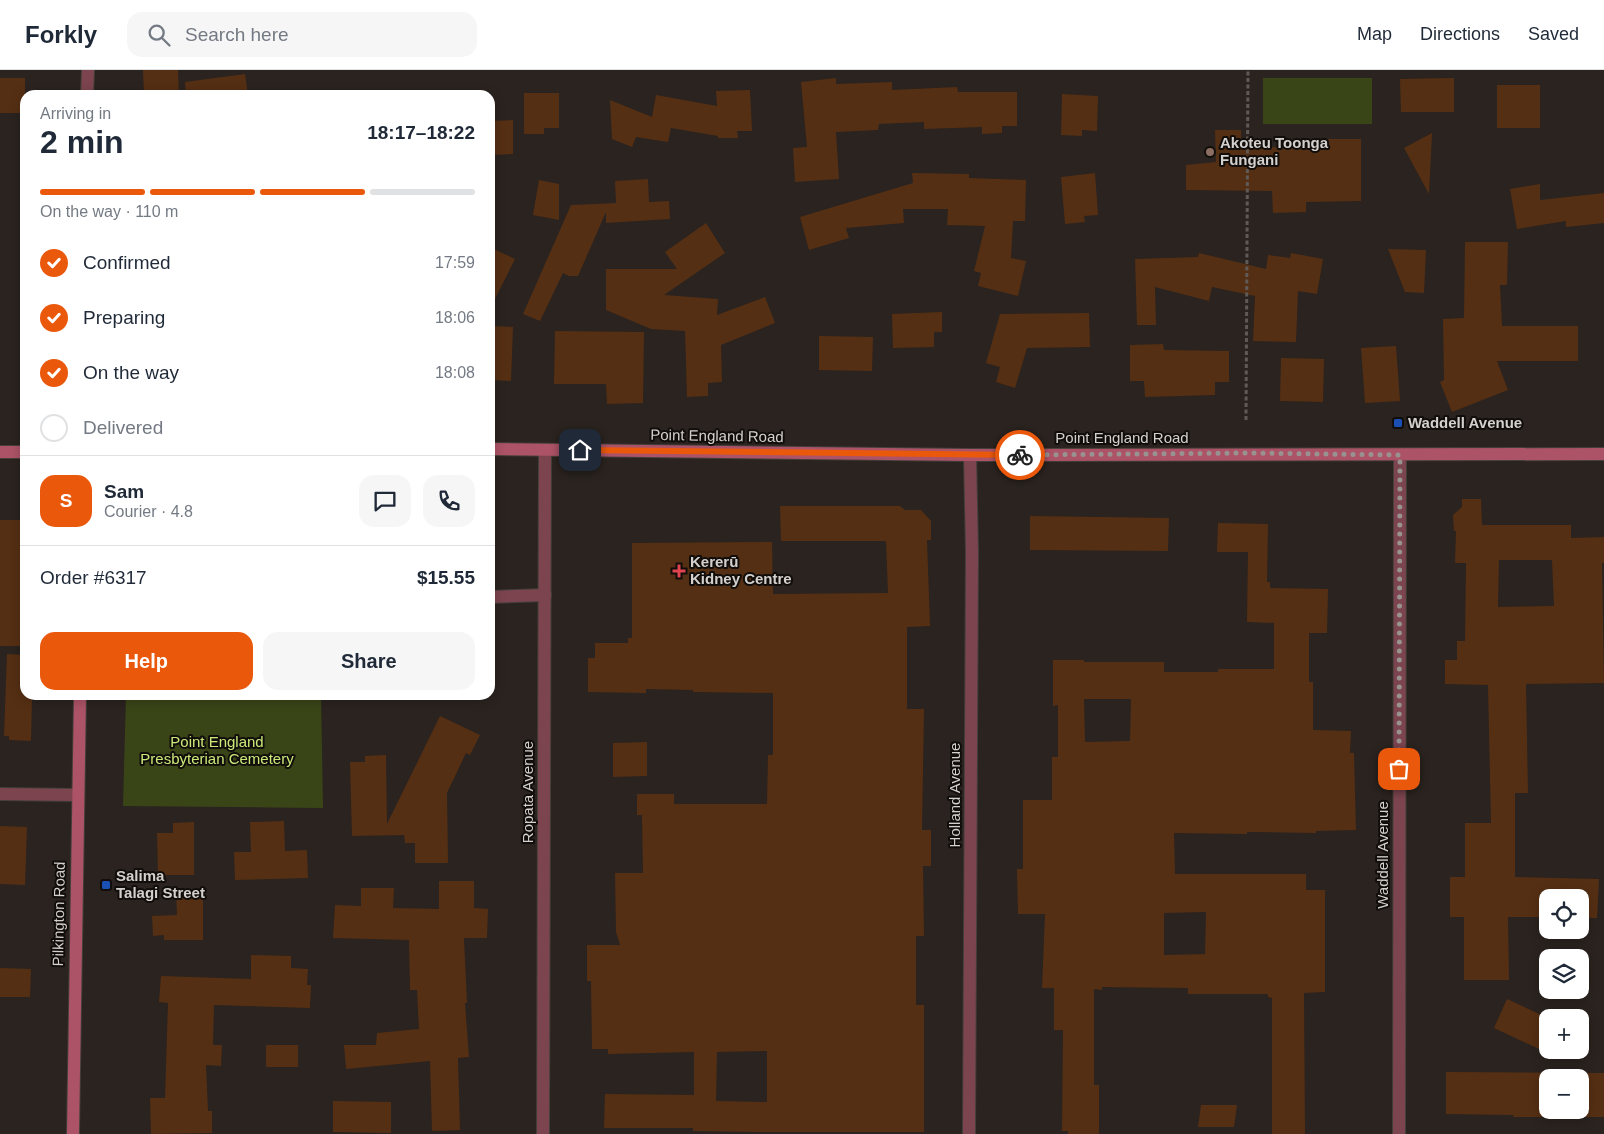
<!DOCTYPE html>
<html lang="en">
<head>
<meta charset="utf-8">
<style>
	:root { --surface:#fff; --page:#f6f6f7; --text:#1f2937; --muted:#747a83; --line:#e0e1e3; --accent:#ea580c }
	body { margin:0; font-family:Arial,sans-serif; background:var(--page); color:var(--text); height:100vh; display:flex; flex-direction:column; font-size:19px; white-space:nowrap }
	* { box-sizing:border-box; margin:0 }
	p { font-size:16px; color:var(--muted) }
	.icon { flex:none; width:28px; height:28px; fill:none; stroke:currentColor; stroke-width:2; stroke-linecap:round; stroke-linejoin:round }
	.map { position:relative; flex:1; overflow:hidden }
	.side { position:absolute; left:20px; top:20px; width:475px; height:610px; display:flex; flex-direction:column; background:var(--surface); border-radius:15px; box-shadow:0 2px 12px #0003 }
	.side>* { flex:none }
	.controls { position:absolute; left:1539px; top:819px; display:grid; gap:10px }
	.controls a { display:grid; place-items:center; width:50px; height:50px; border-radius:10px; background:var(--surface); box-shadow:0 2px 12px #0003; font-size:25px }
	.pin { position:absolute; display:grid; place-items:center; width:42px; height:42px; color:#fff; margin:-21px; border-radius:10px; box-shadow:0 2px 8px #0006 }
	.courier { position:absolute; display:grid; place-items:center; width:50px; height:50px; margin:-25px; border:4px solid #ea580c; border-radius:50%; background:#fff; color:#222; box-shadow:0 1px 6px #0007 }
	.summary em { font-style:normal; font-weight:800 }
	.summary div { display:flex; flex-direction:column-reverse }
	.summary { display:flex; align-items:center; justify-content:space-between; height:85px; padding:0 20px }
	h1 { font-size:32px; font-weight:800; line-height:38px }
	.bar { display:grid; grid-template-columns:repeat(4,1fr); gap:8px 5px; align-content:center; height:60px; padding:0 20px }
	.bar i { height:6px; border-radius:4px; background:var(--line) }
	.bar .active { background:var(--accent) }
	.bar p { grid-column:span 4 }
	.line { display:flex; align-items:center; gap:12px; padding:0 20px; border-top:1px solid var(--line) }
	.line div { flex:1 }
	.round { display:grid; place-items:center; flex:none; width:52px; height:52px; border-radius:15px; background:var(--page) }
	ol { padding:0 20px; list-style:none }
	li { display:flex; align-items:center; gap:15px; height:55px }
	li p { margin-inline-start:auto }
	li .icon { padding:5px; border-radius:50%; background:var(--accent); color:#fff; stroke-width:4 }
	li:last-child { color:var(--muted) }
	li i { width:28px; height:28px; border:2px solid var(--line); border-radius:50% }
	.action { display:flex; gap:10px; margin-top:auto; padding:10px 20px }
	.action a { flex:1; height:58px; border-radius:15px; background:var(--accent); color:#fff; font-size:20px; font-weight:800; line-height:58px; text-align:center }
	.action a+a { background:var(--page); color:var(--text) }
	header { display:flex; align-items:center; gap:30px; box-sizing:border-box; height:70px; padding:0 25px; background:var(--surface); border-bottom:1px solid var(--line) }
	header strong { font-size:24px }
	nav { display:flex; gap:28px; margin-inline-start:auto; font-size:18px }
	.search { width:350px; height:45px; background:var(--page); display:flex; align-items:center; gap:12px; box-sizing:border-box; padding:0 18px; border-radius:15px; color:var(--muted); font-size:19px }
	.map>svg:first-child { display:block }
	.green { fill:#3a4517 }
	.building { fill:#552f13; fill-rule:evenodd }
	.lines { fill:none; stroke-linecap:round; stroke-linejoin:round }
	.lane-casing { stroke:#453f3b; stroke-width:14 }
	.street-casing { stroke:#453f3b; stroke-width:14 }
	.secondary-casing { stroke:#453f3b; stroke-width:14 }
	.path { stroke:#605a56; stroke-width:3; stroke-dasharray:4 2.5; stroke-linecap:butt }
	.lane { stroke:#7c444f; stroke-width:12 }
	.street { stroke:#7c444f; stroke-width:12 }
	.secondary { stroke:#ad5367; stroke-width:12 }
	.done { stroke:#989390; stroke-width:5; stroke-dasharray:0 9 }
	.route { stroke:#ea580c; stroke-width:6 }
	.education-dot { fill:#8d6e63; stroke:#100d0b; stroke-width:2 }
	.transit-dot { fill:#1a4fb4; stroke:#100d0b; stroke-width:2 }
	.health-dot { fill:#e0444e; stroke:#100d0b; stroke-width:2 }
	.labels { text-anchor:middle; stroke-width:4; stroke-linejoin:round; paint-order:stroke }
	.poi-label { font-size:15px; font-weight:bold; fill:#d4d0cd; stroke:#100d0b; text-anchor:start }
	.street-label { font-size:15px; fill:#d4d0cd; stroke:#100d0b }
	.park-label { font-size:15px; fill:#cbe978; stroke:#100d0b }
</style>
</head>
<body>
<header>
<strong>Forkly</strong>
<div class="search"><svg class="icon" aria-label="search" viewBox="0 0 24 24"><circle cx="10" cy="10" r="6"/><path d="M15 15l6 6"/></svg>Search here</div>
<nav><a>Map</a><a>Directions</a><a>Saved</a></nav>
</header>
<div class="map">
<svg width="1604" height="1064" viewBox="0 0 1604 1064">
	<rect width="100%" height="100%" fill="#2a231f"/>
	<path class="green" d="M1263,8H1372V54H1263Z
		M126,625H321L323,738L123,736Z"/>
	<path class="building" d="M143,0H178L179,25H144Z
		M245,4L248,25H186L185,12Z
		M0,8H25V31H22V43H0Z
		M836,8V14L892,12V20L957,17L958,22H1017V56H1002V63L982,64V57L924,59V52L879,54L878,60L836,62L839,109L795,112L793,78L807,77L801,12Z
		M1454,8V42H1401L1400,9Z
		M1497,15H1540V58H1497Z
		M750,20L752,61H737L738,68H718V66L671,58L668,72L636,67L632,77L612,69L610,30L652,47L656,25L717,36L716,21Z
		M524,23H559V58H544V64H524Z
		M1062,24L1098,26L1097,61L1082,60V66L1061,65Z
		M513,50V84L490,85V51Z
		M1215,60H1241V78L1327,76V69H1361V131L1306,132V142L1273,143L1272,121L1186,120V95L1216,92Z
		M1432,63L1429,124L1404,78Z
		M912,103L969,104V108L1026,110L1025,151H1013L1011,188L1026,191L1018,226L978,216L981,203L974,201L985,156L947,155L948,139H903L904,153L846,158L849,168L809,180L800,147L913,113Z
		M1095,103L1098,145L1084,146L1085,152L1065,154L1061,107Z
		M648,109L649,132L669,131L670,149L606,153V142L578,206H569L563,203L540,251L523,244L571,135L616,133L615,111Z
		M539,110L559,114V150L533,145Z
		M1540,114V130L1604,123V153L1566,157V151L1517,159L1510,119Z
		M706,153L725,183L664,225L718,229L717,245L765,227L775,253L721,275L722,312L708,313V326L687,327L685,261L651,259L606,240V199H677L665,182Z
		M1465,172H1508L1507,215H1500L1502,256H1578V291H1497L1508,320L1452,342L1440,312L1444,310L1443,249L1464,248Z
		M490,177L515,189L490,239Z
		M1388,179L1426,180L1424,223L1405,222Z
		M1199,183L1266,199L1268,185L1290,188L1291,183L1323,189L1317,224L1298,221L1296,272L1253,271L1255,226L1212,217L1209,231L1155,217L1156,255H1137L1135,189L1198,187Z
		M942,242V262H934V277L893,278L892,244Z
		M1089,243L1090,277L1027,278L1015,318L996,312L1000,297L986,293L1000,244Z
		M490,256L513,257L511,311L490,310Z
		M555,261L644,262L643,333L607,334L606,314H554Z
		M819,266L873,267L872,301L819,300Z
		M1163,274L1164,280L1229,281V312H1215V325L1145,327L1144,311H1130V275Z
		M1396,276L1400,331L1365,333L1361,278Z
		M1281,288L1324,289L1323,332L1280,331Z
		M1462,429H1481L1482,455H1571V468L1604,467V493H1602L1604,613L1526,614L1528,723H1515V807L1599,809L1597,848H1580V828H1548V847H1508L1509,910H1464V847H1450V807H1465V753H1491L1488,615L1445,614V590H1457V571H1465L1466,493H1455L1456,461H1454L1453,445L1462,437ZM1499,490H1552L1554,536L1498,537Z
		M780,436H900L905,440H921L931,451V470H927L930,556L907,557V639H924L922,760H931V796H923L924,866H916V935H924V1062H760L693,1061V1058H604L605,1024L694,1025V982L608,984V979H592L591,911H587V875H620L616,862L615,803H643L642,745H637V724H674V734H767L768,685H773V623L693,622V620L646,619V623L588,622V588H595V573H628V568H632V473L772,472L773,524L888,523L886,471H781ZM767,981V1032L716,1031L717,982Z
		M1030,446L1169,448L1168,481L1030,480Z
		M0,450H20V576H0Z
		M1218,453L1268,454L1267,512H1270V518L1328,519L1327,563H1309V612H1313V660L1351,661L1350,683H1354L1356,760L1316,761V763L1247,762V764L1174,763L1175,804H1306V820H1325V922L1304,923L1305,1064H1272V928L1268,927V924H1188V918L1102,917V920L1094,919V1015H1099V1064H1068V1061H1062L1063,960H1054V918H1042L1045,844H1018L1017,799H1023V730H1052V687H1058V635L1053,636V590H1084V592H1164V602H1218V599H1274V553L1247,552L1248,482H1217ZM1084,629H1131L1130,671L1085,672ZM1206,842L1205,884L1164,885V843Z
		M7,584L25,585V625H32L31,671L9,670V666H4Z
		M440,646L480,665L470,685L466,683L447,723L448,793H415V773H405L404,765L352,766L350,692H365V686L386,685L387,754Z
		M647,672V706L613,707V673Z
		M284,751L285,781L307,780L308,808L235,810L234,782H251L250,752Z
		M194,752V805H158L157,763H173V753Z
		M0,756L27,757L25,815L0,814Z
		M439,811H474V838L488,839L487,868H464L467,933H465L469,987L458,988L460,1060L432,1061L430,991L346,999L344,975H376L377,963L419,959L417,920H410L409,870L333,868L335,835L361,836V818H394L393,838L439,839Z
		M203,822V870H164V865L153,866L152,846L177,845L176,823Z
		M251,885L291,886V898L308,899L307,915H311L310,938L214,935L213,975H222L221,996L206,995L208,1041H212V1063L151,1064L150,1028H165L168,933L159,932L161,906L251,909Z
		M0,898L31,899L30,927H0Z
		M1507,929L1548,948V960L1539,979L1494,958Z
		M266,975H298V997H266Z
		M1446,1002L1604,1003V1047H1513L1514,1045L1446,1044ZM1548,1008H1580V1040H1548Z
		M333,1031L391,1032V1063L333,1062Z
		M1201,1035H1237L1234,1057H1198Z"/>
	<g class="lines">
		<g class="lane-casing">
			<path id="lane" d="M490,527L545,525"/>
		</g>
		<g class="street-casing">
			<path id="street" d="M87,25L88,0
				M0,724L77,725
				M543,1064L545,380
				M969,1064L972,482L970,385
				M1399,1064L1400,385"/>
		</g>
		<g class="secondary-casing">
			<path id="secondary" d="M490,379L970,385L1604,384
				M0,382H25
				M73,1064L80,625"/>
		</g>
		<path class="path" d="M1246,350L1248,0"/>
		<use href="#lane" class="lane"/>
		<use href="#street" class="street"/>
		<use href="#secondary" class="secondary"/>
	</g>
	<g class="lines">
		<path class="done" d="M1020,385L1246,383L1400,385L1399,699"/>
		<path class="route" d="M580,380L1020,385"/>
	</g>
	<circle class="education-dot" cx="1210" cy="82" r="5"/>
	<g class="transit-dot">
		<rect x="1393" y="348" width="10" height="10" rx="2.5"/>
		<rect x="101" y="810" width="10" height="10" rx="2.5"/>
	</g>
	<path class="health-dot" d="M676.5 493.5h5v5h5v5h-5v5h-5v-5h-5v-5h5z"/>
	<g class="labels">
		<g class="poi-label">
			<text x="1220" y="78">Akoteu Toonga<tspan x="1220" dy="17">Fungani</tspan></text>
			<text x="1408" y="358">Waddell Avenue</text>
			<text x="690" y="497">Kererū<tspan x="690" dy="17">Kidney Centre</tspan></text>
			<text x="116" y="811">Salima<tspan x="116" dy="17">Talagi Street</tspan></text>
		</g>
		<g class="street-label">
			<text transform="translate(717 366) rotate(1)" y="5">Point England Road</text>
			<text x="1122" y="373">Point England Road</text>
			<text transform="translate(528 722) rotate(-90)" y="5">Ropata Avenue</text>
			<text transform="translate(955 725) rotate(-90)" y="5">Holland Avenue</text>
			<text transform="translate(1383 785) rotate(-90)" y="5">Waddell Avenue</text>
			<text transform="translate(59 844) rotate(-89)" y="5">Pilkington Road</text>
		</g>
		<g class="park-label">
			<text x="217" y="677">Point England<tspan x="217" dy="17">Presbyterian Cemetery</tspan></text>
		</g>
	</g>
</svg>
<div class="controls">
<a><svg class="icon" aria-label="locate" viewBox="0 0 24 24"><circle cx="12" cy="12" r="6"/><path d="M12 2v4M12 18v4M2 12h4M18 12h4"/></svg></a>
<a><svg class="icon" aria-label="layers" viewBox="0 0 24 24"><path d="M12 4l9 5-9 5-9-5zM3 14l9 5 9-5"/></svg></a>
<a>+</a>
<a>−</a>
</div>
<div class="pin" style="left:1399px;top:699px;background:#ea580c"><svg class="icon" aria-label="bag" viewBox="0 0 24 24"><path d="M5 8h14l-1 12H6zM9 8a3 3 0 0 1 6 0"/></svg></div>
<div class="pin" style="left:580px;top:380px;background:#1f2937"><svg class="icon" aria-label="home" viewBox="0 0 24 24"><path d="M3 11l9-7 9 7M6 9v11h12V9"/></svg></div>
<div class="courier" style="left:1020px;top:385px"><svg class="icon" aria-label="bike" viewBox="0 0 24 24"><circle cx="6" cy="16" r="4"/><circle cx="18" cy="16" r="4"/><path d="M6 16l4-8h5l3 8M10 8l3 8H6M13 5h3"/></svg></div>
<section class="side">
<div class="summary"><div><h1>2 min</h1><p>Arriving in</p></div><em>18:17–18:22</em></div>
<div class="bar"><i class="active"></i><i class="active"></i><i class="active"></i><i></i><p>On the way · 110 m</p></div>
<ol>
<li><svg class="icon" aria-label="check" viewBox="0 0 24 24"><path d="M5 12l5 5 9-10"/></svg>Confirmed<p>17:59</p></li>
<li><svg class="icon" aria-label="check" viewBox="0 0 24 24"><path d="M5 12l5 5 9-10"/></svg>Preparing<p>18:06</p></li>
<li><svg class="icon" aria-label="check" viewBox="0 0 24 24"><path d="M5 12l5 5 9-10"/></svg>On the way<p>18:08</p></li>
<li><i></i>Delivered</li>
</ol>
<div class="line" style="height:90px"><b class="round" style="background:var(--accent);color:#fff">S</b><div><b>Sam</b><p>Courier · 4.8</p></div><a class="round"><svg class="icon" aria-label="chat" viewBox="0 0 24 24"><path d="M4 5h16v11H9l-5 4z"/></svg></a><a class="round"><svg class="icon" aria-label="phone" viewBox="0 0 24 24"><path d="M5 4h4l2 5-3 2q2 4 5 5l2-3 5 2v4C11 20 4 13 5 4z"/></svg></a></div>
<div class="line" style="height:65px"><div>Order #6317</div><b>$15.55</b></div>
<div class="action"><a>Help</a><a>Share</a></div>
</section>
</div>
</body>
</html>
